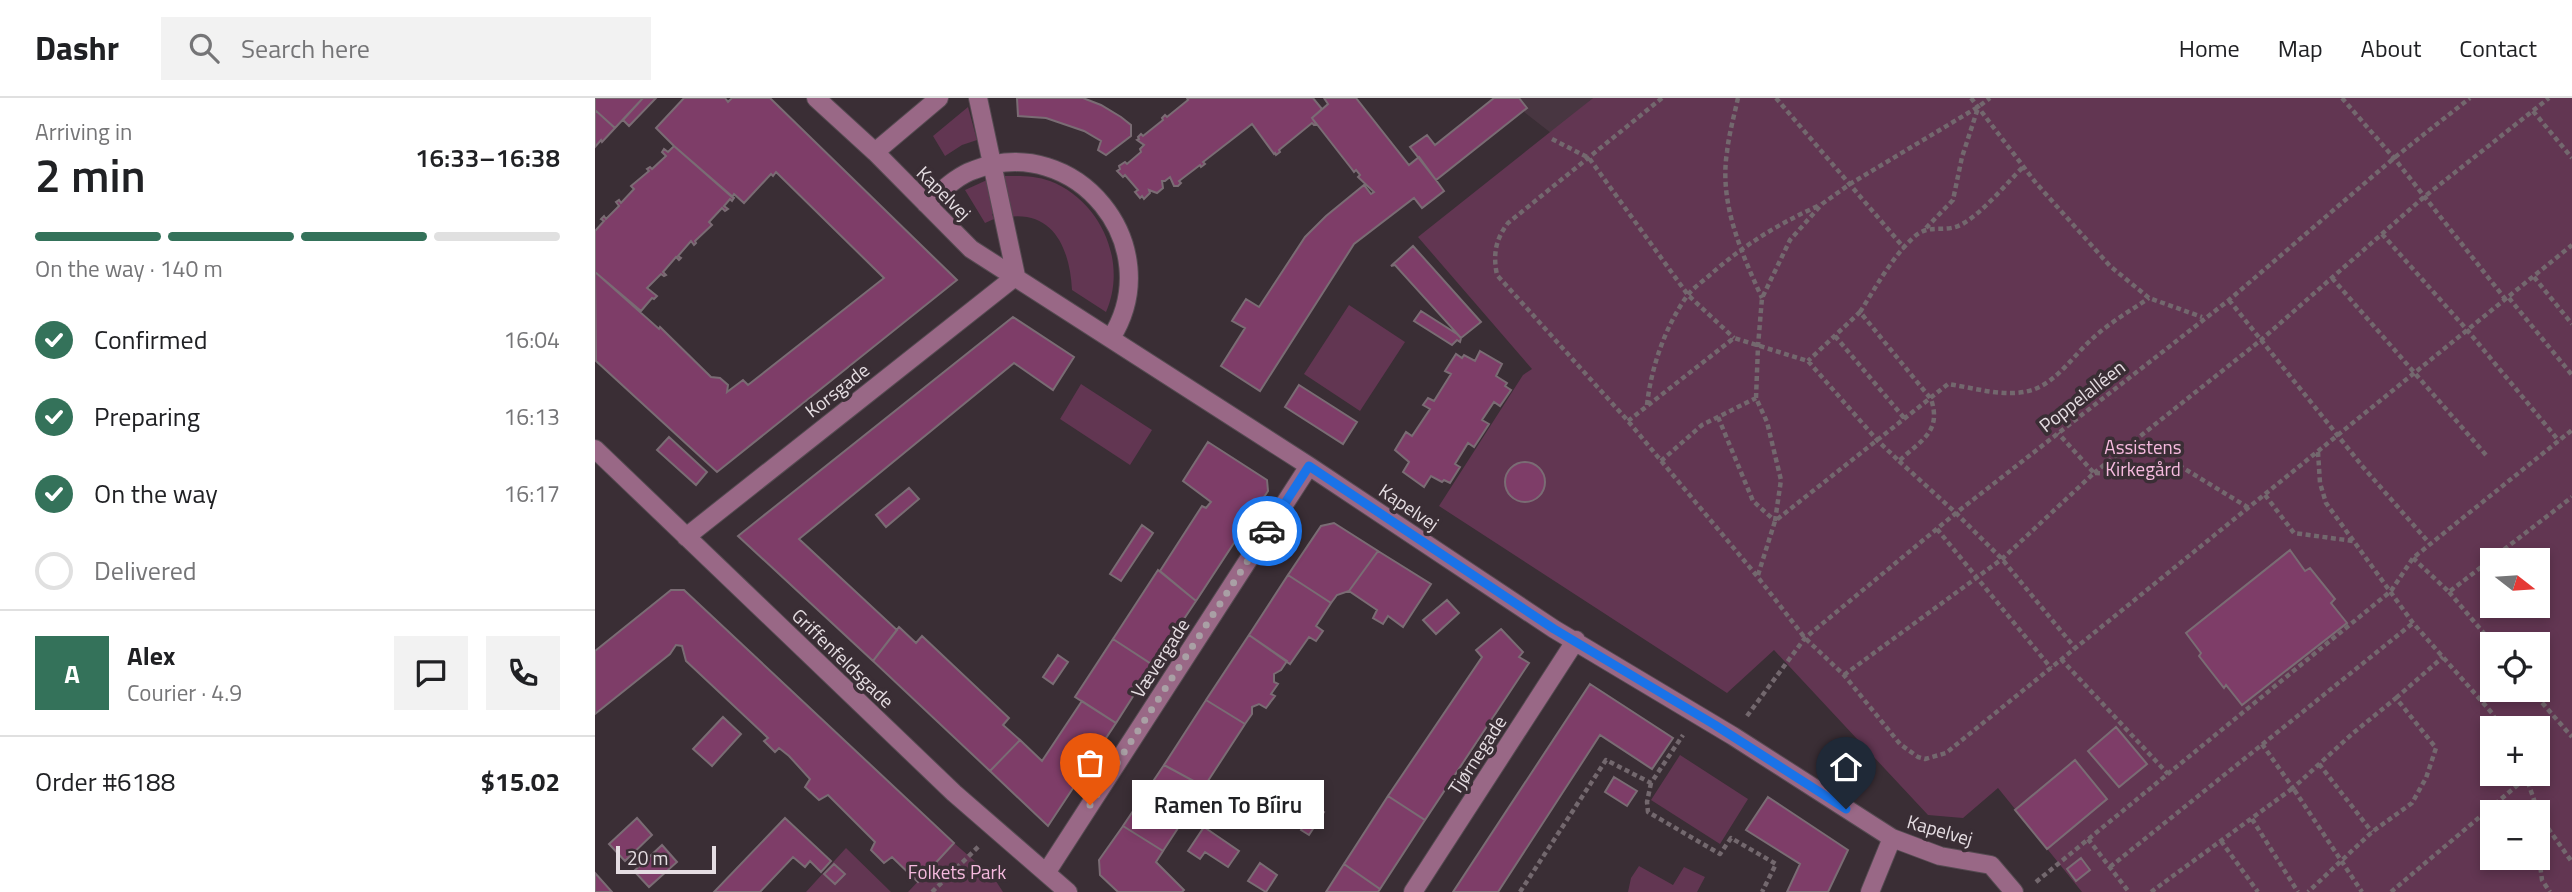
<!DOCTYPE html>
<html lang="en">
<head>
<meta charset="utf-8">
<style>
	:root { --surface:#fff; --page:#f2f2f2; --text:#202124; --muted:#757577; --line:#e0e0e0; --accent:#34725a }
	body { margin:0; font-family:"Titillium Web",sans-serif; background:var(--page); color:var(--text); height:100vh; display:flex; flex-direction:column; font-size:26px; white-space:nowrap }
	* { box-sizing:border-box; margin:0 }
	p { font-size:23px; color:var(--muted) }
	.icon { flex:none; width:38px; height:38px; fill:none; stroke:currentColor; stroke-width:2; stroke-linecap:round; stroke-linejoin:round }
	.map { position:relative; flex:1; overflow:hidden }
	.details { display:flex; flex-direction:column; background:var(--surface); width:595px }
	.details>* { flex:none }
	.needle { width:46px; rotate:107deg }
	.buttons { position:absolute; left:1885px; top:450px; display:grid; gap:14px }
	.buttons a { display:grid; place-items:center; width:70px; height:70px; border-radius:0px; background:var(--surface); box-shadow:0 4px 10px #0003; font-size:35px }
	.scale { position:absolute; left:21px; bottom:18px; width:100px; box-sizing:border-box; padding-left:7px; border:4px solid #e5dde2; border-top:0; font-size:19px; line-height:24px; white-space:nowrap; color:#e5dde2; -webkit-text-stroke:5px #3a2e35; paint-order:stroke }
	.pin { position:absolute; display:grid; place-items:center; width:60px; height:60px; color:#fff; margin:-72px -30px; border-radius:50% 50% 50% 0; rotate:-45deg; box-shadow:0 0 7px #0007 }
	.pin .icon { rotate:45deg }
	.courier { position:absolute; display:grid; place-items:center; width:70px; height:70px; margin:-35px; border:5px solid #1a73e8; border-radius:50%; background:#fff; color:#222; box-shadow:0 2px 9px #0007 }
	.bubble { position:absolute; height:49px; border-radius:0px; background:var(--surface); box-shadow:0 4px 10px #0003; font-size:23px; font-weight:600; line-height:49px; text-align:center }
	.head em { font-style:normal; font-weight:600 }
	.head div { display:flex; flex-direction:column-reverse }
	.head { display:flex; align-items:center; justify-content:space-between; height:119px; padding:0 35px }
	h1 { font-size:46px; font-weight:600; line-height:52px }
	.bar { display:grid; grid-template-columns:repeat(4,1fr); gap:10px 7px; align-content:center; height:84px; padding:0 35px }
	.bar i { height:9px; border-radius:5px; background:var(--line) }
	.bar .current { background:var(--accent) }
	.bar p { grid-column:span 4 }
	.line { display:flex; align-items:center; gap:18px; padding:0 35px; border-top:2px solid var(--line) }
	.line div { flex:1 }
	.round { display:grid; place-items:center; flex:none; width:74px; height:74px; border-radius:0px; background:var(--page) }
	ol { padding:0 35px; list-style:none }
	li { display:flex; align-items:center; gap:21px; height:77px }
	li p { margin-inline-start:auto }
	li .icon { padding:7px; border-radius:50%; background:var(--accent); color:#fff; stroke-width:4 }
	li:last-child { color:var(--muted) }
	li i { width:38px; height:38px; border:4px solid var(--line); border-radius:50% }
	header { display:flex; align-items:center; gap:42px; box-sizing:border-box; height:98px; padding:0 35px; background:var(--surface); border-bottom:2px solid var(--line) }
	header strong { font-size:33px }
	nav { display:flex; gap:38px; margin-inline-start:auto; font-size:24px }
	.search { width:490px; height:63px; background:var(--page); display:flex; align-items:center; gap:18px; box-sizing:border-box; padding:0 24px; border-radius:0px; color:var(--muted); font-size:26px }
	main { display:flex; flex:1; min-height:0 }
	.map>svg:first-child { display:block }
	.built { fill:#483641 }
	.green { fill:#623652; fill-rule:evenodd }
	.building { fill:#7e3d68; stroke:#7a6c74; stroke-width:2 }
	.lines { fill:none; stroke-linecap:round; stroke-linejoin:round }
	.minor-casing { stroke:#554a51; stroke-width:20 }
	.path { stroke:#73686e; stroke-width:4.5; stroke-dasharray:5 3.5; stroke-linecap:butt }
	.minor { stroke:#996886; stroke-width:18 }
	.done { stroke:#a9a0a5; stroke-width:7; stroke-dasharray:0 12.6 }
	.route { stroke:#1a73e8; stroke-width:9 }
	.labels { text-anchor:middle; stroke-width:7; stroke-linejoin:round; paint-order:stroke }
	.street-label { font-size:19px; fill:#e5dde2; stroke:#3a2e35 }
	.park-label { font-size:19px; fill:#f5bade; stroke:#3a2e35 }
</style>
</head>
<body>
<header>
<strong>Dashr</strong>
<div class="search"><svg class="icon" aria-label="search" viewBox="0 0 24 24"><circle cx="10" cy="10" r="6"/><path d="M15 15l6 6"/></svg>Search here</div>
<nav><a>Home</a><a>Map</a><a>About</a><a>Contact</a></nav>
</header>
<main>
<section class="details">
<div class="head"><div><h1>2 min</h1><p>Arriving in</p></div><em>16:33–16:38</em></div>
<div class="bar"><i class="current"></i><i class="current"></i><i class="current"></i><i></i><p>On the way · 140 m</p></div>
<ol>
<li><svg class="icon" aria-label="check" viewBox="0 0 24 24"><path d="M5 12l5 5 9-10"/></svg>Confirmed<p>16:04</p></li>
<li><svg class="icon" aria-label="check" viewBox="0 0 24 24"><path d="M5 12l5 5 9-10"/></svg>Preparing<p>16:13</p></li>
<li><svg class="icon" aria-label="check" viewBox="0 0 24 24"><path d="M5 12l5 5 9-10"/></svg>On the way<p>16:17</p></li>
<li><i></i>Delivered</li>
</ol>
<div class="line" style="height:126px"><b class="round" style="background:var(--accent);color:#fff">A</b><div><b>Alex</b><p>Courier · 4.9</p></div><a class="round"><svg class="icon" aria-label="chat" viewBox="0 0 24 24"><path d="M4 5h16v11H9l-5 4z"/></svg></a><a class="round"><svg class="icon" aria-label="phone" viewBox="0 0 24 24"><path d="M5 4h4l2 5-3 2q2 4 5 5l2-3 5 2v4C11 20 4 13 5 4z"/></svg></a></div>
<div class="line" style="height:91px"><div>Order #6188</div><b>$15.02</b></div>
</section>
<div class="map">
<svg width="1977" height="794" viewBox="0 0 1977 794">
	<rect width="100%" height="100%" fill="#3a2e35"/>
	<path class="built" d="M911,0H998L956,35Z"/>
	<path class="green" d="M998,0H1977V794H1487L1403,690L1368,720L1333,717L1179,552L1132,595L844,408L928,277L937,271L823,139ZM1897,462H1942V508H1897ZM1897,546H1942V592H1897ZM1897,630H1942V676H1897ZM1897,714H1942V760H1897Z
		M373,9L382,42L367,47L350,58L338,38Z
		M406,78C422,78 439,77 455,83C506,103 533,164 511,214L477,192C475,153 460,112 412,119Z
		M392,82L401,114L397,116L399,121L390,125L370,92Z
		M754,207L810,244L765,313L709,276Z
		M486,286L557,332L535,367L465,321Z
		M1085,657L1153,701L1125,746L1056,702Z
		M359,745L399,780L408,794H313Z
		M251,750L296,794H211Z
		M1044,768L1078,787L1089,769L1110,779L1102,794H1033L1036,780Z"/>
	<path class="building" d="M0,0H48L20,30L0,12Z
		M48,0H61L34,28L28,22Z
		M89,0H130L133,4L137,0H175L362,182L122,374L1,263L0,174L64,231L65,229L116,279L125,280L133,287L132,294L148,282L153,287L289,180L181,74L178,78L176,76L149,105L139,96L137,99L79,48L61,30Z
		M422,0H488L506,7L526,19L536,27V38L511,57L503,52L506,43L489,33L451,20L423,18Z
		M592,0H718L727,11L717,20L721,26L719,27L717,25L684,52L685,54L681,57L680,55L679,56L657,26L608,64L610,66L606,69L605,67L584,83L586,85L583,88H579L575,79L570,83H567L568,90L562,95L554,92L555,95L549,101L547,98L545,100L540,94L543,92L530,77L528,79L522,73L525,71L524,68L530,64L532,66L546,54L545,51L549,47L542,42L544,41L543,39L546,36L548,38L568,22L567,20L570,17L572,19L593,2Z
		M729,0H761L814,67L824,59L849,93L827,110L819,100L759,146L665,293L626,268L650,230L637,223L651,201L664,209L710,139L731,118L769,87L776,96L779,94L763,79L765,77L761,72L759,74L756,70L717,20L733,6Z
		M899,0H924L932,10L841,82L815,49L832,37L840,47Z
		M0,12L20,30L7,44L6,42L0,49Z
		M79,48L139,100L137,103L135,101L129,108L133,111L130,113L127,110L114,124L117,127L100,143L101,145L99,147L96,143L83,158L86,160L84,162L81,159L68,174L71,177L69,178L66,176L52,190L62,198L59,201L57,200L46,213L0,174V133L9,123L6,121L9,118L11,121L24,108L21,104L24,102L26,105L39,91L36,88L54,73L52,71L55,69L57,71L71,58L67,54L69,51L73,54Z
		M818,148L886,224L866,240L800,167L796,168Z
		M826,213L862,236L866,240L865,244L862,242L857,247L819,223Z
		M418,219L479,259L458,292L419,265L204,441L302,532L278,563L143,438Z
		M885,253L907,266L901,278L912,285L910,288L916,292L905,308L899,304L887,322L894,326L879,349L873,345L860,366L865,369L855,385L849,382L847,384L836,378L829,389L808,374L814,364L800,352L811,334L817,338L835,311L828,307L833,300L839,303L856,276L850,273L861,256L867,260L869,257L880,263Z
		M704,287L762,324L748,346L690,309Z
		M74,339L112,374L101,387L62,352Z
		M613,344L672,382L673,393L601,503L565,473L607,408L611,410L616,404L588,383Z
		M910 384a20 20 0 1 1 40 0a20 20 0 1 1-40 0Z
		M314,390L324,401L291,429L281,417Z
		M739,425L783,453L754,493L742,497L736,505L693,477L726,428Z
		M547,427L558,435L526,483L515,476Z
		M1695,452L1710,473L1715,470L1740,501L1736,505L1752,525L1647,607L1631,587L1629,590L1604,558L1606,555L1591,535Z
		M783,453L836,486L808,529L793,518L788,526L778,520L782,512L754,493Z
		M563,472L601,503L558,567L518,541Z
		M693,477L736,505L721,528L728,533L721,543L714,539L695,566L654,537Z
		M76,492H89L359,745L323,784L297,759L289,765L276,752L280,744L233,697L224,702L210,689L215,681L194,658L184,650L180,654L169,643L173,640L91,563L87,548L81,547L75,556L0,616V553Z
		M852,502L864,515L841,536L828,522Z
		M304,529L321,545L327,538L414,620L408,627L425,642L395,673L278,563Z
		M906,531L928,554L924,559L934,565L830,722L793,698L887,559L881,552Z
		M654,537L692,563L686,572L679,576V584L683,586L676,596L680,598L671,610L664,606L657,609V616L650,626L611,602Z
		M518,541L558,567L521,625L480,599Z
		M463,557L473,564L458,586L448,579Z
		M995,586L1078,640L1057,671L1005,637L903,794H858Z
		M611,602L650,626L609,689L569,667Z
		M487,603L521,625L453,728L395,673L425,642L447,663Z
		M128,619L146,636L117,668L98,651Z
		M1521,629L1552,666L1524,689L1493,653Z
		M1480,662L1512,701L1452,751L1420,712Z
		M569,667L610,689L568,753L528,728Z
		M1019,679L1042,693L1032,708L1010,694Z
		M793,698L830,722L785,791L749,766Z
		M1173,699L1253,752L1233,794H1192L1205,766L1151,732Z
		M721,709L729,714L714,737L706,732Z
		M42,720L57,737L30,763L14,746Z
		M190,720L236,763L226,774L215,763L210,769L198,759L165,794H119Z
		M528,728L568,753L561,764L589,792L587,794H523L505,777L504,762Z
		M609,729L644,753L633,769L610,754L605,761L593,753Z
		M67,747L82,764L54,789L39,773Z
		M1486,760L1495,772L1481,783L1472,771Z
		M665,765L682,777L671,794L653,783Z
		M239,766L250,776L240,786L229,776Z
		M749,766L785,791L783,794H731Z
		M0,775L17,794H0Z"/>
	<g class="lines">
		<g class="minor-casing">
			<path id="minor" d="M221,0L280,54L376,151L714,368L959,531L1138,638L1297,740L1345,758L1396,767L1419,794
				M280,54L344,0
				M331,106C346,94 361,78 379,72C481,33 574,148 516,240
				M0,351L359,695L473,794
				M91,439L421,178L383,0
				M451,775L714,368
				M818,794L981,542
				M1275,794L1297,740"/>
		</g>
		<path class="path" d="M1067,0L913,125C900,142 898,157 902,177L1033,323L1162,478L1210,540L1249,577L1305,646L1323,659L1330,661L1351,655L1977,147
			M1143,0C1139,18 1134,36 1132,54C1124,105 1146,154 1167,200
			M1181,0L1310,151
			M1376,0L1441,85L1515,168L1554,200L1607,219
			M1747,0L1799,60L1911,202
			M1938,13L1977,60
			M957,41L994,60L1093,197L1139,240
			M1331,130L1358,102L1367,59L1383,10
			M1787,136L1873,233L1964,343
			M1939,179L1977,226
			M1737,180L1891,357
			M1914,200L1977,277
			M1634,202L1768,369L1835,446
			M1265,214C1281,189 1297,159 1319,139C1335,124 1350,137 1369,125C1388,114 1412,85 1428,69
			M1240,238L1310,321
			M1052,307C1056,270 1070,229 1092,198C1098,190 1108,183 1116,176C1149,147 1183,126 1223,108
			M1123,319L1158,403L1179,422
			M1033,323L1139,240L1213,263L1283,343L1304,363C1326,342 1347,334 1336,301L1265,214L1213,263
			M1723,354L1725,385L1731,405L1818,525L1897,615L1905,630
			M1066,363L1107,327L1161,300
			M1304,363L1361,415L1407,461L1480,550
			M1499,375L1666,242L1829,99L1954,0
			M1500,375L1540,377L1574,367L1585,368L1654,410
			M1670,397L1699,435L1758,443
			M1180,423L1186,382L1172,324L1161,300L1163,248L1167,200L1195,142L1227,106L1255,86L1383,9L1395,0
			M1342,431L1456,570
			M1818,460L1854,494L1977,399
			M1163,477L1180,423L1353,286C1380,290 1414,301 1440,291C1463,282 1479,257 1497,241C1514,225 1535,213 1554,200
			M1854,494L1898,546
			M1466,561L1573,676
			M1249,577L1407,461L1499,375L1463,335
			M1936,592L1977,639
			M1801,600L1848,559
			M1152,618L1210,540L1361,415L1634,202L1799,60L1875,0
			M1667,646L1698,690L1757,636L1801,600L1841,650L1831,680L1817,705L1777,734L1713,794
			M1724,666L1777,734
			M1930,676L1945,719L1977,764
			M1056,685L1052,704L1053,714L1125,756L1136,740L1181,766L1167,794
			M1657,721L1703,794
			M1952,729L1943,751L1947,782L1955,794
			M1493,741L1534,794
			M1626,743L1663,794
			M1515,769L1818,525
			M1441,784L1796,493L1818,460L1977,332
			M337,794L384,748
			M925,794L1011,662L1056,685L1088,637
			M1556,794L1698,690L1767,794
			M1796,794L1932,679"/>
		<use href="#minor" class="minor"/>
	</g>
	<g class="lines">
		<path class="done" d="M495,707L672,433"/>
		<path class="route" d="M672,433L714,368L959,531L1120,627L1251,711"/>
	</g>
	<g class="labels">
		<g class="street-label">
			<text transform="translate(349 95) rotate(45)" y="7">Kapelvej</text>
			<text transform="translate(242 292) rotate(-38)" y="7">Korsgade</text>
			<text transform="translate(1487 298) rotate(-38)" y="7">Poppelalléen</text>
			<text transform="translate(814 409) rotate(34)" y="7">Kapelvej</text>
			<text transform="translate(248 560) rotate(44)" y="7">Griffenfeldsgade</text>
			<text transform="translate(565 560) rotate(-57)" y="7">Vævergade</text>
			<text transform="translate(882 657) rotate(-57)" y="7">Tjørnegade</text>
			<text transform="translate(1345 732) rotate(16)" y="7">Kapelvej</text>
		</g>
		<g class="park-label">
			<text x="1548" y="356">Assistens<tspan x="1548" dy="22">Kirkegård</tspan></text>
			<text x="362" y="781">Folkets Park</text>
		</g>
	</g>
</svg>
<div class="buttons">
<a><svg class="needle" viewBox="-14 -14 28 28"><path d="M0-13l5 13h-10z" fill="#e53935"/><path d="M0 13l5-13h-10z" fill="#757577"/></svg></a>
<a><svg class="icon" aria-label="locate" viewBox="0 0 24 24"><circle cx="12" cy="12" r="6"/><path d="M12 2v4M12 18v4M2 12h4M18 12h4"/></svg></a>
<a>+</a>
<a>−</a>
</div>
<div class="scale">20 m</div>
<div class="pin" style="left:495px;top:707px;background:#ea580c"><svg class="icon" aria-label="bag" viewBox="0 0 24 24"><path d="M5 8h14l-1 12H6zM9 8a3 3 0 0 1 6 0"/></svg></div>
<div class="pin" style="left:1251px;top:711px;background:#1f2937"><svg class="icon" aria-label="home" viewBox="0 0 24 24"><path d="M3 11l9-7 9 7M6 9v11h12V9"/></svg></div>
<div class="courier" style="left:672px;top:433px"><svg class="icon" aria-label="car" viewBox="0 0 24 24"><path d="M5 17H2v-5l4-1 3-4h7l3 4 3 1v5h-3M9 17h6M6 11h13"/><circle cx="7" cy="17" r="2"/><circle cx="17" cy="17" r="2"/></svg></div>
<div class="bubble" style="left:537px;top:682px;width:192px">Ramen To Bíiru</div>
</div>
</main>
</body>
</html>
